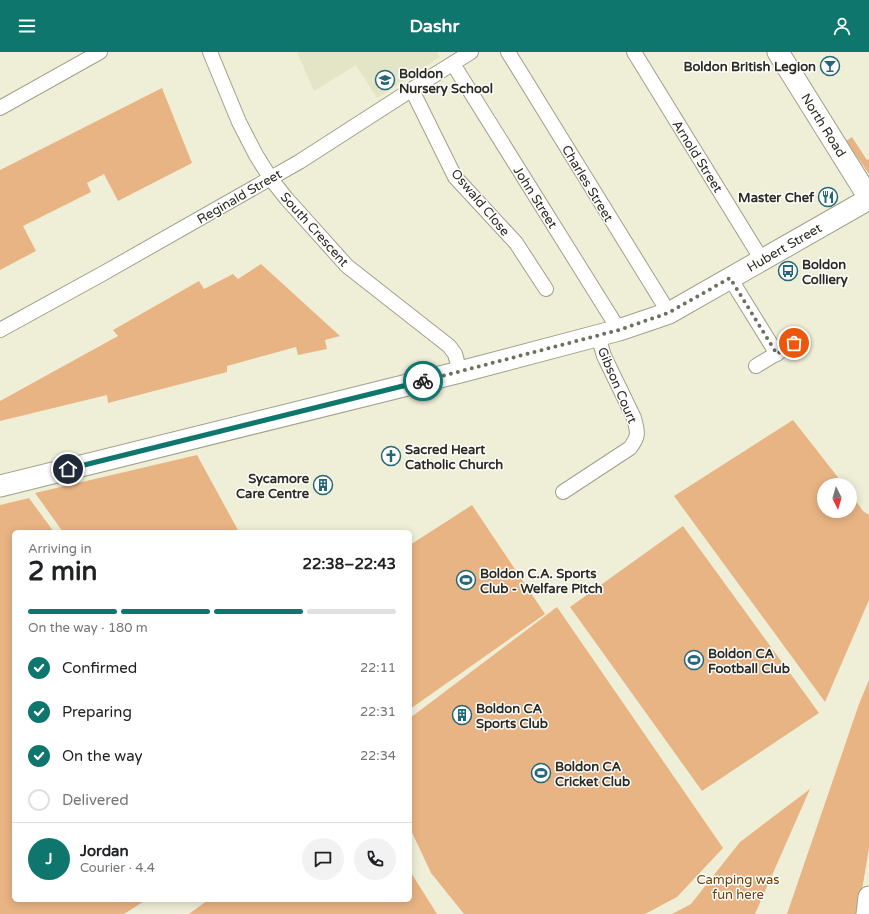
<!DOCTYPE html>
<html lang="en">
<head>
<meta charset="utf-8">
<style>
	:root { --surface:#fff; --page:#f2f2f2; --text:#202124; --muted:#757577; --line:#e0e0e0; --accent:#0f766e }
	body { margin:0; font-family:"Varela Round",sans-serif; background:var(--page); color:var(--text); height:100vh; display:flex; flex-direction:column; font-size:15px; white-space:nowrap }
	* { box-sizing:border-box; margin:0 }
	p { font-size:13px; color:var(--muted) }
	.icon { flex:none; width:22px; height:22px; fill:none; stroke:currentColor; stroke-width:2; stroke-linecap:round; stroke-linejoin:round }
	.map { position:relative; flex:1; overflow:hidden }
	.panel { position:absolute; left:12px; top:478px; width:400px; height:372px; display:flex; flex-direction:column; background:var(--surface); border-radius:6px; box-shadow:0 2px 10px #0003 }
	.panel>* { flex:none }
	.needle { width:26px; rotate:175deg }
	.buttons { position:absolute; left:817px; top:426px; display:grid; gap:8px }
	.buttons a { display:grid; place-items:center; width:40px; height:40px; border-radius:50%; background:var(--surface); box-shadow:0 2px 10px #0003; font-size:20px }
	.pin { position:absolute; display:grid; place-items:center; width:34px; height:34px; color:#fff; margin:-17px; border:2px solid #fff; border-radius:50%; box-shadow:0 1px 4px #0007 }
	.courier { position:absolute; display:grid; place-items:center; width:40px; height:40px; margin:-20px; border:3px solid #0f766e; border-radius:50%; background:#fff; color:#222; box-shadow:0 1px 5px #0007 }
	.headline em { font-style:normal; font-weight:800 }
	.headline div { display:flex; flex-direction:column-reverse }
	.headline { display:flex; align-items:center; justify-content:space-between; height:68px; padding:0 16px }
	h1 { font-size:26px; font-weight:800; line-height:30px }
	.bar { display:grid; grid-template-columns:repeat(4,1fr); gap:6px 4px; align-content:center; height:48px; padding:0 16px }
	.bar i { height:5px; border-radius:3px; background:var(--line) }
	.bar .selected { background:var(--accent) }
	.bar p { grid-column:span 4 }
	.line { display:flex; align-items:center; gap:10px; padding:0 16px; border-top:1px solid var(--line) }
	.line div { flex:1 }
	.round { display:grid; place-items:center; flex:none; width:42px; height:42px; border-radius:21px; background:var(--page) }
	ol { padding:0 16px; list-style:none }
	li { display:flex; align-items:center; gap:12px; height:44px }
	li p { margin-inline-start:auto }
	li .icon { padding:4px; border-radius:50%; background:var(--accent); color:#fff; stroke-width:4 }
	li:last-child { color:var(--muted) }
	li i { width:22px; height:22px; border:2px solid var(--line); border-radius:50% }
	header { display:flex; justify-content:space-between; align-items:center; height:52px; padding:0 16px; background:var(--accent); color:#fff; font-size:18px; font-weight:800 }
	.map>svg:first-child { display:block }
	.built { fill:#e4e4c6 }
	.green { fill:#e9b484 }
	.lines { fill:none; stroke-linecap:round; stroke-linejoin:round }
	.street-casing { stroke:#a1a18b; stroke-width:16 }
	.secondary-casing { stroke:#a1a18b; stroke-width:23 }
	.street { stroke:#fff; stroke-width:14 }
	.secondary { stroke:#fff; stroke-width:21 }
	.done { stroke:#6f6f61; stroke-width:4; stroke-dasharray:0 7.2 }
	.route { stroke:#0f766e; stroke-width:5 }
	.labels { text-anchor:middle; stroke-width:3; stroke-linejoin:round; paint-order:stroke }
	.poi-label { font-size:13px; font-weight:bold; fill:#2a2a21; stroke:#fff; text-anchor:start }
	.street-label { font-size:13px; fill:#2a2a21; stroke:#fff }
	.park-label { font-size:13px; fill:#6e3d00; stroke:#fff }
</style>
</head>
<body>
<header><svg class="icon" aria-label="menu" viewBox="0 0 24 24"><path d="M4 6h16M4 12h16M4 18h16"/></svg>Dashr<svg class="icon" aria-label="person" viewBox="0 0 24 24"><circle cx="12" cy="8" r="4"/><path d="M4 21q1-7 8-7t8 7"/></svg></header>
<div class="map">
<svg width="869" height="862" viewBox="0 0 869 862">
	<rect width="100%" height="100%" fill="#efefd8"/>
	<path class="built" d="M297,0H437L440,5L377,46L356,13L314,39Z"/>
	<path class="green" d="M162,36L192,111L118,149L104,122L87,131L91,140L23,174L36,199L0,218V118Z
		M852,85L867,108L869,107V122L846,89Z
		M261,212L340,284L325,288L327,297L298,303L296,295L227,314V320L108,351L107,343L0,369V349L118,284L113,278L199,229L204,237L233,222L238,227Z
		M793,368L844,433H824V459H850V441L863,459L869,463V548L825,650L674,444Z
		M197,403L239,480H63L35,441Z
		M29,446L54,480H14V848H146L124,862H0V453Z
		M472,453L545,562L410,657V493Z
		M683,474L819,661L702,739L570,555Z
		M557,555L723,796L677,845L645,862H464L431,821L410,776V666Z
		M869,628V796L858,862H787L859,652Z
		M810,737L755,862H672L691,852L740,790Z
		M410,819L437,862H189L208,848H410Z"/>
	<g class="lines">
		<g class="street-casing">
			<path id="street" d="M210,0L239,70L256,103L271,127L286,146L347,214L449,294L455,302L460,320
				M508,0L669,261
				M634,0L762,208
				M453,12L619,278
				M412,38L455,125L516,191L546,237
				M0,56L100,0
				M730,226L777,302
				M0,278L102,222L299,110L428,27L471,0
				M756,314L794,291
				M563,440L630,396C639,384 638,381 634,366L604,304L598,284"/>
		</g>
		<g class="secondary-casing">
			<path id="secondary" d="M778,0L869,146
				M0,434L460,320L619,278L669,261L869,147
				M867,862L869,845"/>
		</g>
		<use href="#street" class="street"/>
		<use href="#secondary" class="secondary"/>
	</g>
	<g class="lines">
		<path class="done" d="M423,329L619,278L668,261L730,226L777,302L794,291"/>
		<path class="route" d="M68,417L423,329"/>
	</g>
	<defs>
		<g id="bar-ring" transform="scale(1)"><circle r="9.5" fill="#fff" stroke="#236778" stroke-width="1.5"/><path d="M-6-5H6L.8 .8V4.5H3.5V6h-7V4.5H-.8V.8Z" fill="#236778"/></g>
		<g id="school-ring" transform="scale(1)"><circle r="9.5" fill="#fff" stroke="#236778" stroke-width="1.5"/><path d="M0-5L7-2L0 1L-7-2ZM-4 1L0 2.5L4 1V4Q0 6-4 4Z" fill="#236778"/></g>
		<g id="restaurant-ring" transform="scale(1)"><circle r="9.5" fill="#fff" stroke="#236778" stroke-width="1.5"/><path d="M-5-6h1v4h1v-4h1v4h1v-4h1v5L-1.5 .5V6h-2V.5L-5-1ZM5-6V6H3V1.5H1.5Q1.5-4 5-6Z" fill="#236778"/></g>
		<g id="bus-ring" transform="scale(1)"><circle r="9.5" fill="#fff" stroke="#236778" stroke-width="1.5"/><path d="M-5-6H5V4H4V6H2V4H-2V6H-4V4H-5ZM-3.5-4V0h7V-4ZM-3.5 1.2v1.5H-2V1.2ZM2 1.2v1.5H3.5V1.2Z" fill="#236778"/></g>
		<g id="church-ring" transform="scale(1)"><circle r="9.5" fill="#fff" stroke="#236778" stroke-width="1.5"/><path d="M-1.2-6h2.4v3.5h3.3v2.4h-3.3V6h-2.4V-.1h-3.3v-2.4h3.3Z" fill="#236778"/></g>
		<g id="building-ring" transform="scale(1)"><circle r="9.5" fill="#fff" stroke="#236778" stroke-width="1.5"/><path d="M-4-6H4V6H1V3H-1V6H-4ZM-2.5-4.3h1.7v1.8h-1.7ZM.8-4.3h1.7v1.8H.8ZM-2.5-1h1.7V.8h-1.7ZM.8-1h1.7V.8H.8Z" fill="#236778"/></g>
		<g id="stadium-ring" transform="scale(1)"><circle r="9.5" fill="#fff" stroke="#236778" stroke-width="1.5"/><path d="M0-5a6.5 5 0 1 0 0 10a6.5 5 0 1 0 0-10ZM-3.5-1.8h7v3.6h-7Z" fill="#236778"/></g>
	</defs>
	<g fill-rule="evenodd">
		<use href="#bar-ring" x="830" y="14"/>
		<use href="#school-ring" x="385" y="28"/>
		<use href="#restaurant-ring" x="828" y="145"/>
		<use href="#bus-ring" x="788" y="219"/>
		<use href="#church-ring" x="391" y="404"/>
		<use href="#building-ring" x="323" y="433"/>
		<use href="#stadium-ring" x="466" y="528"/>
		<use href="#stadium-ring" x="694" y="608"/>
		<use href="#building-ring" x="462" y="663"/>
		<use href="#stadium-ring" x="541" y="721"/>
	</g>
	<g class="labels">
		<g class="poi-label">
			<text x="816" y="19" text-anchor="end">Boldon British Legion</text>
			<text x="399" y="26">Boldon<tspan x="399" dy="15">Nursery School</tspan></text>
			<text x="814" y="150" text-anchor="end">Master Chef</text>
			<text x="802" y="217">Boldon<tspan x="802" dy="15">Colliery</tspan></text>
			<text x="405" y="402">Sacred Heart<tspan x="405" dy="15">Catholic Church</tspan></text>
			<text x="309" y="431" text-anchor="end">Sycamore<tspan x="309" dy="15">Care Centre</tspan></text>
			<text x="480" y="526">Boldon C.A. Sports<tspan x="480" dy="15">Club - Welfare Pitch</tspan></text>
			<text x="708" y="606">Boldon CA<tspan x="708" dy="15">Football Club</tspan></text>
			<text x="476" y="661">Boldon CA<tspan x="476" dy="15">Sports Club</tspan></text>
			<text x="555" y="719">Boldon CA<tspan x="555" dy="15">Cricket Club</tspan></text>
		</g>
		<g class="street-label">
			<text transform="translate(824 73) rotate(58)" y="5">North Road</text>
			<text transform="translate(698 104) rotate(58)" y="5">Arnold Street</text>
			<text transform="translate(588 131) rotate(59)" y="5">Charles Street</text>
			<text transform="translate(239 144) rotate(-30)" y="5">Reginald Street</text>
			<text transform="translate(536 145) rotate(58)" y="5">John Street</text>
			<text transform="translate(481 150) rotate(50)" y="5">Oswald Close</text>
			<text transform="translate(315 177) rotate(48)" y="5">South Crescent</text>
			<text transform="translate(784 195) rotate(-30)" y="5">Hubert Street</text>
			<text transform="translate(618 333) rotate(67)" y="5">Gibson Court</text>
		</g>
		<g class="park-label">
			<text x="738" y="832">Camping was<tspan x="738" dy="15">fun here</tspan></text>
		</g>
	</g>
</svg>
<div class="buttons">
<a><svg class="needle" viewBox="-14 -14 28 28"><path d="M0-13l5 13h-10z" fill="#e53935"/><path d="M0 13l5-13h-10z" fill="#757577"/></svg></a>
</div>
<div class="pin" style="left:794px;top:291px;background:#ea580c"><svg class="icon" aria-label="bag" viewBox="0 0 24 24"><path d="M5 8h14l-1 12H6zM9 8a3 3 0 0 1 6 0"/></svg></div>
<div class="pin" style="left:68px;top:417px;background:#1f2937"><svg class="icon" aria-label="home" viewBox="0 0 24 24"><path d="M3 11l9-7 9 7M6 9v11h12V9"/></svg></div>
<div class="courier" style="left:423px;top:329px"><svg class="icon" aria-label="bike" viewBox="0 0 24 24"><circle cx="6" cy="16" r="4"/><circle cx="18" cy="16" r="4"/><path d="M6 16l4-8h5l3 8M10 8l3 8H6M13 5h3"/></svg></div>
<section class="panel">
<div class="headline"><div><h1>2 min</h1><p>Arriving in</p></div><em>22:38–22:43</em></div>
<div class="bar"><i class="selected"></i><i class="selected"></i><i class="selected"></i><i></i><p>On the way · 180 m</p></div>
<ol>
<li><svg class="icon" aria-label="check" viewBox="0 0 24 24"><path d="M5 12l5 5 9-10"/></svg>Confirmed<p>22:11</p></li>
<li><svg class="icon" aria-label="check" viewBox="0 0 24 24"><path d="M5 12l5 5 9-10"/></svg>Preparing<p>22:31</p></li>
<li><svg class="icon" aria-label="check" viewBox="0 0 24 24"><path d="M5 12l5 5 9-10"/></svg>On the way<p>22:34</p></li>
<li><i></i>Delivered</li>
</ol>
<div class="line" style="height:72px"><b class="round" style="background:var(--accent);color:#fff">J</b><div><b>Jordan</b><p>Courier · 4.4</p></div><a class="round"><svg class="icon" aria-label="chat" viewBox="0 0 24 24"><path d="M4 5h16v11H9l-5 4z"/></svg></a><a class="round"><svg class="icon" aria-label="phone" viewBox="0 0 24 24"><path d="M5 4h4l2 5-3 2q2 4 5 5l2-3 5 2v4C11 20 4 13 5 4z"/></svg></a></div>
</section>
</div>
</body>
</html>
